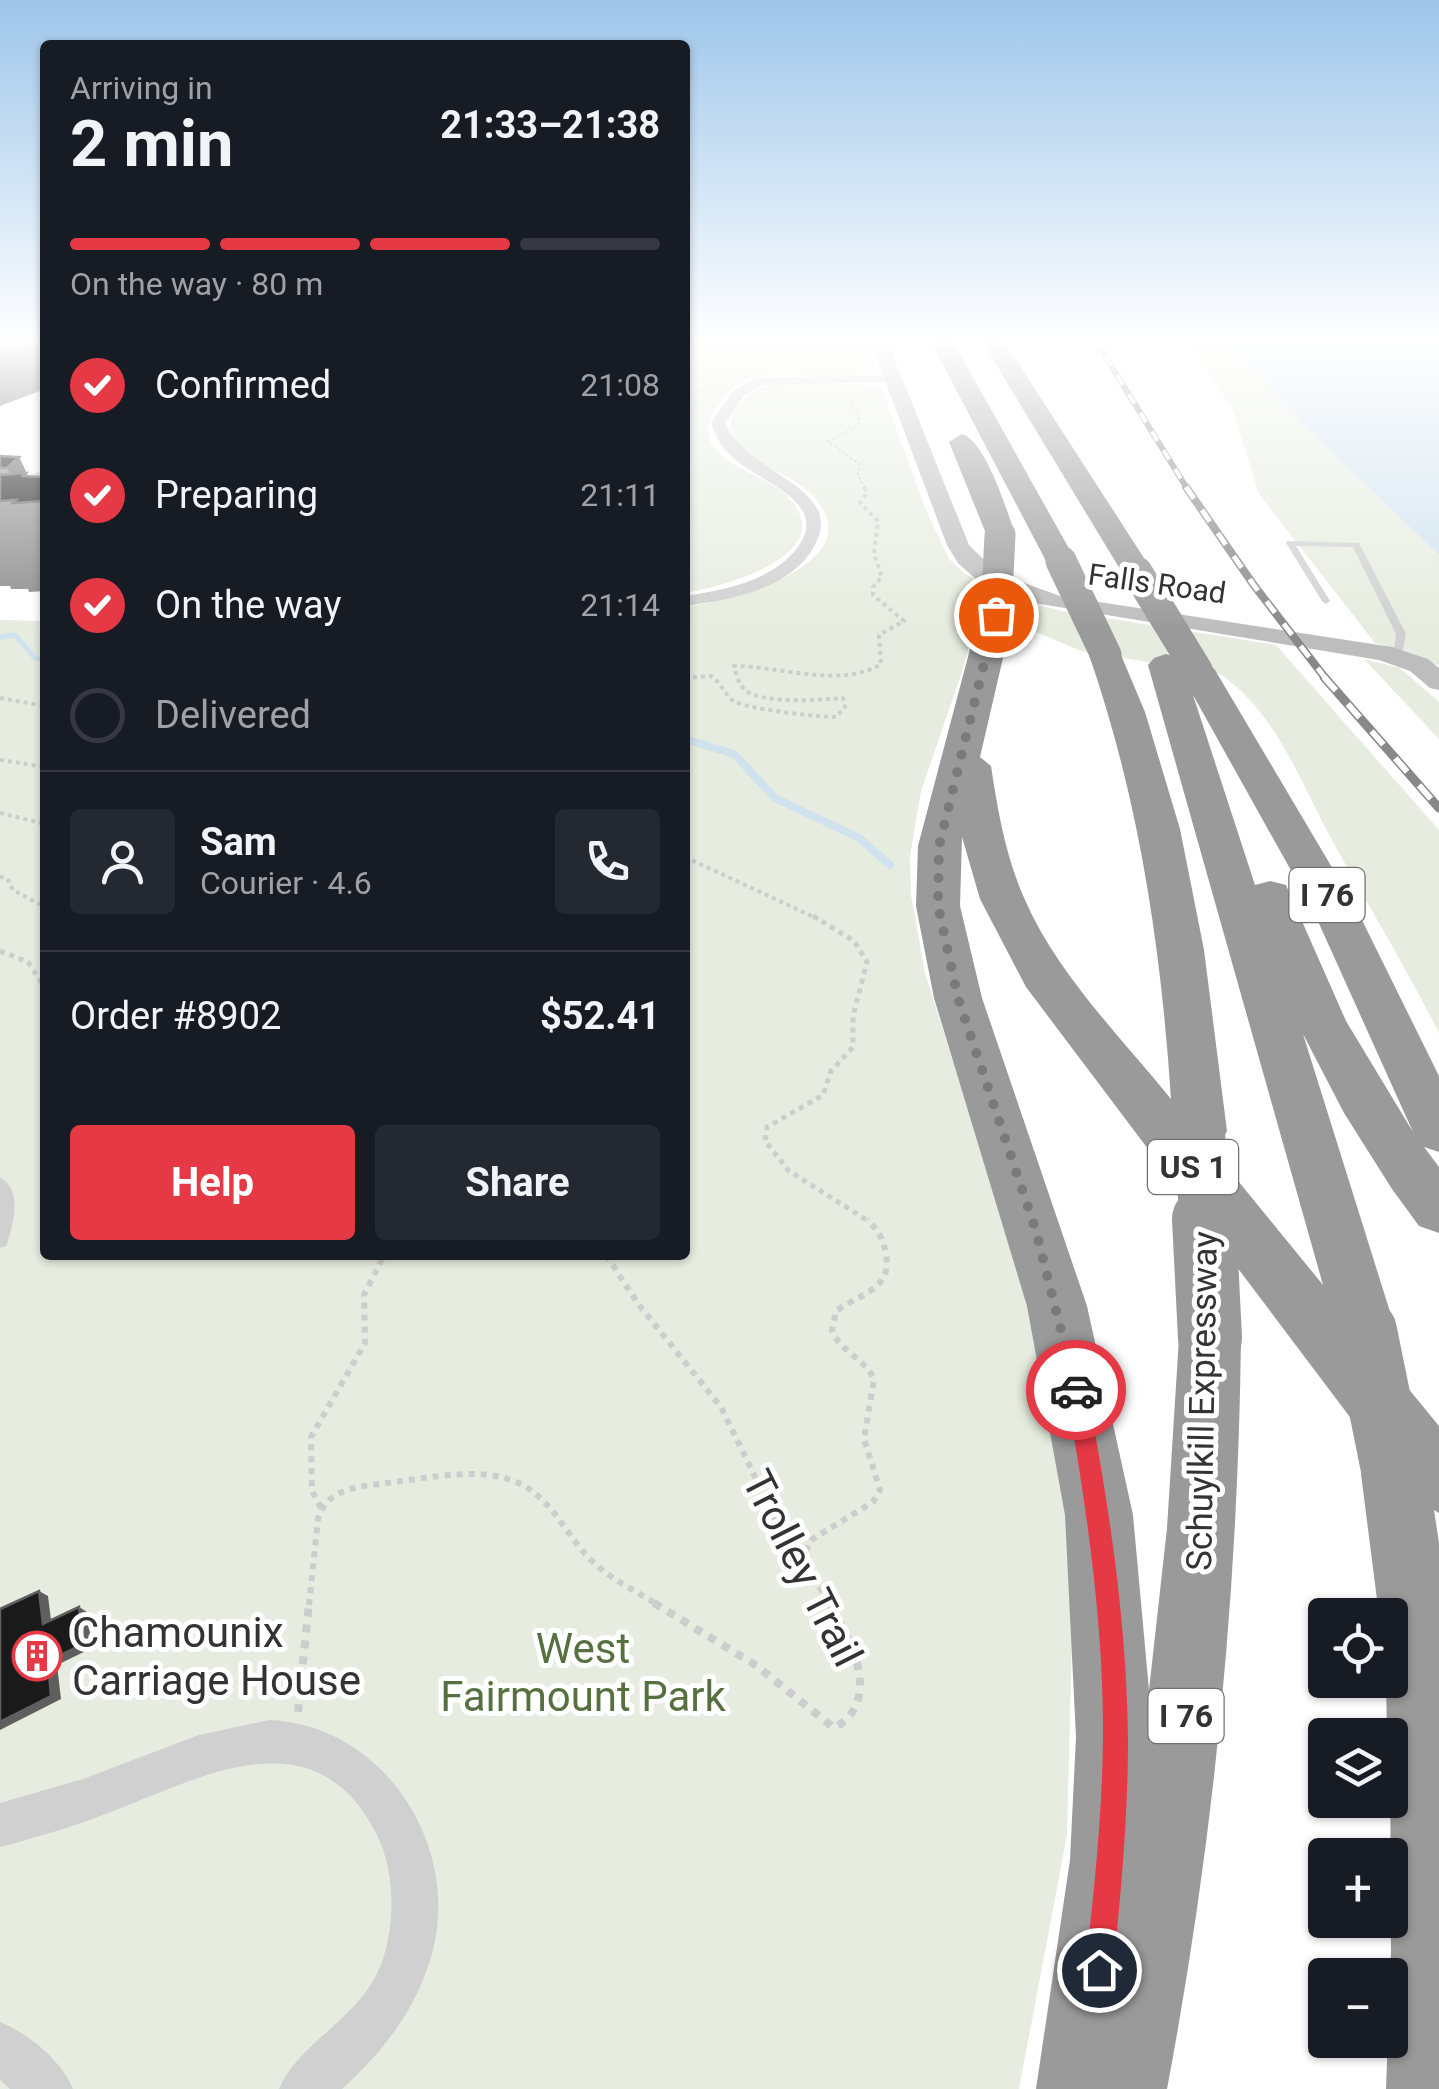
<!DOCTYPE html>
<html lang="en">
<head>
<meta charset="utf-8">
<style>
	:root { --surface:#171b24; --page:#242831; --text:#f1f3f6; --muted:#9ea1a6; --line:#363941; --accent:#e63946 }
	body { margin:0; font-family:Roboto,sans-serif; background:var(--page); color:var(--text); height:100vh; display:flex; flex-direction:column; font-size:38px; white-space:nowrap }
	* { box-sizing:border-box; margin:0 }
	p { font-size:32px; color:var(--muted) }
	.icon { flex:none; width:55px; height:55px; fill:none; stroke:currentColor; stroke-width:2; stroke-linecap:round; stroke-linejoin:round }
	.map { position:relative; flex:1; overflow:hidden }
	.side { position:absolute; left:40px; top:40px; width:650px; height:1220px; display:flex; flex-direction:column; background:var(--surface); border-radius:10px; box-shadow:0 2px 8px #0004 }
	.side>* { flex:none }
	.fabs { position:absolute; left:1308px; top:1598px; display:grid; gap:20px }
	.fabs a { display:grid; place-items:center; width:100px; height:100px; border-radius:10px; background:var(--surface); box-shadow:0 2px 8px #0004; font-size:50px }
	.pin { position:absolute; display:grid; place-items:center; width:85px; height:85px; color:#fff; margin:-42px; border:5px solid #fff; border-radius:50%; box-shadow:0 2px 10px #0007 }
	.courier { position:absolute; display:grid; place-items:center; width:100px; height:100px; margin:-50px; border:8px solid #e63946; border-radius:50%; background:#fff; color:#222; box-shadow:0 2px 12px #0007 }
	.head em { font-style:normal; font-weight:700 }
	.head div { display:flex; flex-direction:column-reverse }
	.head { display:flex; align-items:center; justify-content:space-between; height:170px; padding:0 30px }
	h1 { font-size:65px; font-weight:700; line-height:75px }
	.bar { display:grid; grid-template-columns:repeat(4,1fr); gap:15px 10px; align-content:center; height:120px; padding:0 30px }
	.bar i { height:12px; border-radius:8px; background:var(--line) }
	.bar .on { background:var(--accent) }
	.bar p { grid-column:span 4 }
	.line { display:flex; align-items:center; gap:25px; padding:0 30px; border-top:2px solid var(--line) }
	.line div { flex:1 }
	.round { display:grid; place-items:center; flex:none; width:105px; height:105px; border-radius:10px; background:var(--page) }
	ol { padding:0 30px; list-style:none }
	li { display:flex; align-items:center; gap:30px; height:110px }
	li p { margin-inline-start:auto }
	li .icon { padding:10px; border-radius:50%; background:var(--accent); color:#fff; stroke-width:4 }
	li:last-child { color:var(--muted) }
	li i { width:55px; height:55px; border:5px solid var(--line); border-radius:50% }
	.button { display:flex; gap:20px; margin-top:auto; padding:20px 30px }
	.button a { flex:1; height:115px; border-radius:10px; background:var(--accent); color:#fff; font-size:40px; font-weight:700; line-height:115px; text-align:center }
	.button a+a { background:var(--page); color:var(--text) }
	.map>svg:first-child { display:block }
	.green { fill:#e6ecdf }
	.water { fill:#cfe2ee }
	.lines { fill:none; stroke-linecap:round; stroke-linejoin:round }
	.stream-far1 { stroke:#cfe2ee; stroke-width:5 }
	.stream { stroke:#cfe2ee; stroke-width:8 }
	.path-far4 { stroke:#cdcdcd; stroke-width:2.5; stroke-dasharray:2.5 2.5; stroke-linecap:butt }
	.path-far3 { stroke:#cdcdcd; stroke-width:4; stroke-dasharray:4 4; stroke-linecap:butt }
	.path-far2 { stroke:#cdcdcd; stroke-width:5; stroke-dasharray:5 5; stroke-linecap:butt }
	.path-far1 { stroke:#cdcdcd; stroke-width:6; stroke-dasharray:6 6; stroke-linecap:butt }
	.path { stroke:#cdcdcd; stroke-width:8; stroke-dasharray:8 8; stroke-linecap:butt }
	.lane { fill:#d0d0d0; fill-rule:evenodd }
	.street { fill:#d0d0d0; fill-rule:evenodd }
	.secondary { fill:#bdbdbd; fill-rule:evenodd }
	.highway { fill:#9a9a9a; fill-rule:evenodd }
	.rail-far2-casing { stroke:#888; stroke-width:6 }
	.rail-far1-casing { stroke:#888; stroke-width:8 }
	.rail-casing { stroke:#888; stroke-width:9 }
	.rail-far2 { stroke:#fff; stroke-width:4; stroke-dasharray:11; stroke-linecap:butt }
	.rail-far1 { stroke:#fff; stroke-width:5; stroke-dasharray:14; stroke-linecap:butt }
	.rail { stroke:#fff; stroke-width:6; stroke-dasharray:18; stroke-linecap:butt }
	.highway-bridge-far2 { stroke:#9a9a9a; stroke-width:31 }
	.highway-bridge-far1 { stroke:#9a9a9a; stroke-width:50 }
	.highway-bridge { stroke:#9a9a9a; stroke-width:64 }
	.wall { fill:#8c8c8c }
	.shaded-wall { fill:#5f5f5f }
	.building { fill:#1a1a1a; stroke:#5f5f5f; stroke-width:2.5 }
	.route { fill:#e63946 }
	.done { stroke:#7a7a7a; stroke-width:10; stroke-dasharray:0 18 }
	.labels { text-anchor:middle; stroke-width:10; stroke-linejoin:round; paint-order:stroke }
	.far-street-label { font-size:30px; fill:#333; stroke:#fff }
	.shield { fill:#fff; stroke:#707070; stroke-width:2.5 }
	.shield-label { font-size:32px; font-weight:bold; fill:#333 }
	.street-label { font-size:35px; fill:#333; stroke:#fff }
	.near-street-label { font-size:42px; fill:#333; stroke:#fff }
	.near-poi-label { font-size:42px; fill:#333; stroke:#fff; text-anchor:start }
	.near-park-label { font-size:42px; fill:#56703f; stroke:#fff }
</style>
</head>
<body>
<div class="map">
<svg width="1439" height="2089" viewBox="0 0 1439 2089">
	<rect width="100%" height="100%" fill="#fff"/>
	<path class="green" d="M685,338H868L876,362L872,370C808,395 747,340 709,422C707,433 709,443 717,451C737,472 769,477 789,498C842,556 720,587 685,593Z
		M1186,338H1220L1260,376L1301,423L1439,555V666L1414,654L1375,643L1259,494L1233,411Z
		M773,384H862L882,389L925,508L949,559L965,574L1013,598L1062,611L1276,645L1439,830V1033C1408,971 1372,912 1338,851C1304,791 1279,714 1220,674L1081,651L979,608L962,672L921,791L910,856L911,895L925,973L1031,1306L1065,1506L1072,1637L1067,1835L1019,2089H0V620L45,621V1255H685V607C728,601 876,565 813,496C792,473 756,468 737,443C717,418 748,388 773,384Z
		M1364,659L1400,668L1439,702V739Z"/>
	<path class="water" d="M1220,338H1431L1439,342V555L1301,423L1260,376Z"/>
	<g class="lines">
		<path class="stream-far1" d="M0,637L15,635L35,658L45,659"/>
		<path class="stream" d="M685,739L734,754L775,798L859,838L890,865"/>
		<path class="path-far4" d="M685,392L722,388
			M855,397L850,404L859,416L858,426L828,442L860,464L858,474L865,490"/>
		<path class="path-far3" d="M685,678L711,676C721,683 724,693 732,700C743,709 819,717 836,717L845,707L843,698C820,700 761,705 744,689C738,683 736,673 734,666C780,666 840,689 881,664L879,635L904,621L873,595V587L882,577L874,554L878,521L860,503L867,493L864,487
			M0,698L45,706
			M0,760L45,767
			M0,813L45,824
			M685,857L818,919
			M0,877L7,878L13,890L45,907"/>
		<path class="path-far2" d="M813,916L854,941L867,962L853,1016V1047L831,1071L823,1095L767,1127L765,1141L789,1171L870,1222
			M685,927V944
			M0,951L28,962L45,988"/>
		<path class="path-far1" d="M606,1255L639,1305L721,1407L778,1524L831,1605
			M321,1508L312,1491L311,1437L365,1343L364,1295L384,1255
			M801,1562L811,1540L873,1502L880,1490L864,1439L874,1379C864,1358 841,1352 832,1331L836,1311C858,1295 893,1289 886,1255C884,1240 878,1230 867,1219
			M309,1605L318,1519C326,1491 353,1487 379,1484C419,1480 469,1467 508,1479C551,1492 564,1535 594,1563C612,1580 638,1592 658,1605"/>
		<path class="path" d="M654,1603L757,1666L834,1728C884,1701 850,1638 829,1603
			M298,1712L309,1603"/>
		<path class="lane" d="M45,468V473L0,499V494Z
			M1287,541L1359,543L1406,634L1401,658L1393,656L1396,634L1353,547L1296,546L1330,601L1326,604L1322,601L1286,543Z
			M0,1177C22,1191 14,1219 8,1241L6,1246L0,1248Z"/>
		<path class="street" d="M893,375L900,379L898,382L763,385L744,396L725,423C747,477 855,487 810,553C783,591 728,600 685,606V596C722,590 765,583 792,554C836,506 768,486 737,461C723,450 717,439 711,423L734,390L755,378Z
			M269,1720C381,1724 460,1842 433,1950C418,2007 385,2050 342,2089H279C298,2043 359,2019 380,1967C396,1927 396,1872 376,1833C316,1716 208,1774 116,1810C78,1825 39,1837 0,1847V1803L83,1779L199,1735Z
			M0,2022C29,2034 61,2060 73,2089H10L0,2080Z"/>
		<path class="secondary" d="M869,338H886L969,545L997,573L1060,596L1392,647L1428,659L1439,668V690L1430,688L1410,671L1379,660L1022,601L980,583L958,563L947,545Z"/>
		<path class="highway" d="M929,338H951L1076,561L1072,568H1050L1046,561Z
			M980,338H1002L1153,572L1148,579H1126Z
			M962,434C985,440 1008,512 1015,535L1011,541H989L949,442Z
			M996,605L1008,608L1013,615L980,757L991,766C998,812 1006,858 1025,900C1058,975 1120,1036 1171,1099C1161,947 1139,799 1089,655L1094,648L1106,645L1118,648L1145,712L1180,829L1204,950L1227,1131L1219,1146L1212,1149L1323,1285L1148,665L1154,658L1166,654L1178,658L1183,664L1197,659L1209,663L1215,670L1356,908L1439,1076V1152L1424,1147L1439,1167V1233L1419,1226L1392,1189L1344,1113L1303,1034L1396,1331L1387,1351L1380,1354L1439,1426V1513L1434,1510L1439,1543V2089H1386L1391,1951L1390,1735H1387L1386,1680H1390V1615H1379L1361,1474L1374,1449L1026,987L980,899L962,837L960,906L982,998L1087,1306L1133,1515L1149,1690L1167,1528L1179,1338L1188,1317L1210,1309L1232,1317L1241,1338C1238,1591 1214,1840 1167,2089H1036L1070,1860L1076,1737L1065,1515L1027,1306L934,998L916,906L918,846L979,615L984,608ZM1193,695L1312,908L1413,1132L1346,1021L1286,885L1270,881L1255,885Z"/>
		<g class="rail-far2-casing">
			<path id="rail-far2" d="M1094,338L1188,490"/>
		</g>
		<g class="rail-far1-casing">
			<path id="rail-far1" d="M1186,487L1253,584L1326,679"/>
		</g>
		<g class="rail-casing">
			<path id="rail" d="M1324,677L1439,808"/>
		</g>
		<use href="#rail-far2" class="rail-far2"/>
		<use href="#rail-far1" class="rail-far1"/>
		<use href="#rail" class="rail"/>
		<path class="highway-bridge-far2" d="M1061,561L1106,655
			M1137,572L1197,670
			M996,615L1000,535"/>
		<path class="highway-bridge-far1" d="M1200,1131L1204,1222"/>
		<path class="highway-bridge" d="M1204,1219L1210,1338
			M1365,1331L1394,1474"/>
	</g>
	<path class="wall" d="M0,456L19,457L28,476L43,477L45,475V591L29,592L28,589H11L10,586H0Z"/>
	<path class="shaded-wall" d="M0,338H45V389L0,406Z
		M19,457L40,501L23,502L7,468Z
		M39,1591L48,1596L52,1628L43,1624Z
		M79,1607L87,1612L92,1648L57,1665L61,1699L0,1730V1722L48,1661Z"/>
	<path class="building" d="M0,456L19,457L7,468H0Z
		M26,473L23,476L43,477L45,475V501L13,503L16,500L0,501V475Z
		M39,1591L43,1624L79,1607L83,1644L48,1661L51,1696L0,1722V1609Z"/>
	<linearGradient id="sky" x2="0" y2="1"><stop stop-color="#9ec6ea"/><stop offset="0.54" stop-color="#fff"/><stop offset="1" stop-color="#fff" stop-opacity="0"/></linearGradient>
	<rect width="1439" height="631" fill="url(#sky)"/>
	<path class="route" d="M1076,1380L1087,1390C1109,1505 1127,1623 1128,1740C1128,1817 1121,1893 1113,1970L1109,1979L1099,1984L1089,1979L1085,1970C1094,1893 1102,1817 1103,1740C1104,1624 1086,1504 1066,1390Z"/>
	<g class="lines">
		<path class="done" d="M996,615L939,846L938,906L958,998L1036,1231L1076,1390"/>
	</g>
	<defs>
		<g id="building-ring" transform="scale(2.5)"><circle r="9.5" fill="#fff" stroke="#e63946" stroke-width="1.5"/><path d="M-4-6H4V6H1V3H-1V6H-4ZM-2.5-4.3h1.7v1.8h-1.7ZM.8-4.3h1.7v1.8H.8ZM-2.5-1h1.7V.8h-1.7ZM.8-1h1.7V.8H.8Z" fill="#e63946"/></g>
	</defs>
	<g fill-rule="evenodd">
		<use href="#building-ring" x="37" y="1656"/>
	</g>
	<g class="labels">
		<g class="far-street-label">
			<text transform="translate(1157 584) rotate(8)" y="10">Falls Road</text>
		</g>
		<g class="shield">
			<rect x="1289.5" y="868" width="75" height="54" rx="8"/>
			<rect x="1148" y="1140" width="90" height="54" rx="8"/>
			<rect x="1148.5" y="1689" width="75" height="54" rx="8"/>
		</g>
		<g class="shield-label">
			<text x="1327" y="906">I 76</text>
			<text x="1193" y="1178">US 1</text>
			<text x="1186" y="1727">I 76</text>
		</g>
		<g class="street-label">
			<text transform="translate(1202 1401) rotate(-89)" y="12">Schuylkill Expressway</text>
		</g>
		<g class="near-street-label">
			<text transform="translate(803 1568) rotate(63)" y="15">Trolley Trail</text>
		</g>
		<g class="near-poi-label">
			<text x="72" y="1647">Chamounix<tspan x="72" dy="48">Carriage House</tspan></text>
		</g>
		<g class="near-park-label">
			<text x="583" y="1663">West<tspan x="583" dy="48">Fairmount Park</tspan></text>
		</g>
	</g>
</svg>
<div class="fabs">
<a><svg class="icon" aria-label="locate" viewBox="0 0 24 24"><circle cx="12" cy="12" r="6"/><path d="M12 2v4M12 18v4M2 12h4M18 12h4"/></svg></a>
<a><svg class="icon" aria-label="layers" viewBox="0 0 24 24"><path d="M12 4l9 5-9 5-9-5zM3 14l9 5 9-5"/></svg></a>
<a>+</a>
<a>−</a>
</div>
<div class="pin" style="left:996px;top:615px;background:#ea580c"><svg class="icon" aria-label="bag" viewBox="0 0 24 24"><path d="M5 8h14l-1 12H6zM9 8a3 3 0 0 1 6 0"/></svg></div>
<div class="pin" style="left:1099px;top:1970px;background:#1f2937"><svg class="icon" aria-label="home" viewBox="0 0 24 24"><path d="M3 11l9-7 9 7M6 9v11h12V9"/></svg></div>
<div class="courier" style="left:1076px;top:1390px"><svg class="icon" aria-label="car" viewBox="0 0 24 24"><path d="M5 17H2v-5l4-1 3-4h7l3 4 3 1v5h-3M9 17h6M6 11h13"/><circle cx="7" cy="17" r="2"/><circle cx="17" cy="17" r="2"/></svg></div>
<section class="side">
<div class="head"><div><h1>2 min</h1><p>Arriving in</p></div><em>21:33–21:38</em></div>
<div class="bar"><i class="on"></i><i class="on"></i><i class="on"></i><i></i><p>On the way · 80 m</p></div>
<ol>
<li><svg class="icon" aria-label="check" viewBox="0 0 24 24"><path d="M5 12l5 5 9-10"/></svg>Confirmed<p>21:08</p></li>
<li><svg class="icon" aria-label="check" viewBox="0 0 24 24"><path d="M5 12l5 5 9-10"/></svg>Preparing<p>21:11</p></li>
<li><svg class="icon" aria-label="check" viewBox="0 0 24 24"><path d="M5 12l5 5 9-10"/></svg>On the way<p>21:14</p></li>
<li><i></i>Delivered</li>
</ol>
<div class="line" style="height:180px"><a class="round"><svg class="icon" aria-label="person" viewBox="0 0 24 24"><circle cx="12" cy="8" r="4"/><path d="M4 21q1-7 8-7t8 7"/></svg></a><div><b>Sam</b><p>Courier · 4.6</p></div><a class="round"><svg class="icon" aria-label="phone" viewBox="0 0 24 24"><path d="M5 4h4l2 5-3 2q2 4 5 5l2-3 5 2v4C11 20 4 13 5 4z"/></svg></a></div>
<div class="line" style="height:130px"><div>Order #8902</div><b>$52.41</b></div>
<div class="button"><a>Help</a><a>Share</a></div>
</section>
</div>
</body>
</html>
